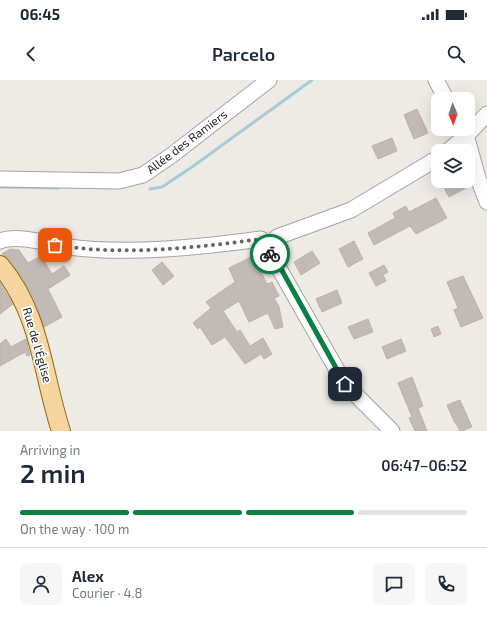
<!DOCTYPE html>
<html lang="en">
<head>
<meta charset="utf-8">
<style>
	:root { --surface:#fff; --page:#f6f6f7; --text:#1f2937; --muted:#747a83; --line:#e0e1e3; --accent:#0b8043 }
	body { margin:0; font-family:"Exo 2",sans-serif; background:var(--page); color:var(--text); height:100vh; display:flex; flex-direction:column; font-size:15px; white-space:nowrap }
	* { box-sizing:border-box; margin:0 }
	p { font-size:13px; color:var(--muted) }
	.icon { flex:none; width:22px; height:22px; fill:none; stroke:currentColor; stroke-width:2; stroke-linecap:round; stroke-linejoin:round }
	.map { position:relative; height:351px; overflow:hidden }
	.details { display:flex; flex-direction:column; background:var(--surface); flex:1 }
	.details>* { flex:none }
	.needle { width:26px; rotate:178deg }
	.fabs { position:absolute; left:431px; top:12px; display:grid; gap:8px }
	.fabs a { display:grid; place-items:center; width:44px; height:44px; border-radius:8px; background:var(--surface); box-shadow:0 4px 16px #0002; font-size:20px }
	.pin { position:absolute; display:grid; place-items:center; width:34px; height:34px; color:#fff; margin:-17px; border-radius:8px; box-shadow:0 2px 6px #0006 }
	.courier { position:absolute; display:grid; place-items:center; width:40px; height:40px; margin:-20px; border:3px solid #0b8043; border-radius:50%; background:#fff; color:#222; box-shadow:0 1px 5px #0007 }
	.overview em { font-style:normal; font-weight:600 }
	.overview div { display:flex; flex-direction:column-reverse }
	.overview { display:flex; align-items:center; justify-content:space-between; height:68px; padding:0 20px }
	h1 { font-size:26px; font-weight:600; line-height:30px }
	.bar { display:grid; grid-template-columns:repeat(4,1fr); gap:6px 4px; align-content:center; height:48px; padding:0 20px }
	.bar i { height:5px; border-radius:3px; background:var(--line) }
	.bar .active { background:var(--accent) }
	.bar p { grid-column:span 4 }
	.line { display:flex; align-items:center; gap:10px; padding:0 20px; border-top:1px solid var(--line) }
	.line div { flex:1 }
	.round { display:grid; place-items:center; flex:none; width:42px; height:42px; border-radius:8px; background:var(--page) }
	.status { display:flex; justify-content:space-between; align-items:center; height:28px; padding:0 20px; background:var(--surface); direction:ltr }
	.status svg { height:11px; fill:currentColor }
	header { display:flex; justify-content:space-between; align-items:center; height:52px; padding:0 20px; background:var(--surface); font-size:18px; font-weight:600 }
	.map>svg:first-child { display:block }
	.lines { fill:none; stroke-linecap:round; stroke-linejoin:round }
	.stream { stroke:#a6ccda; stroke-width:3 }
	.building { fill:#c2bab4; stroke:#bfb2a7 }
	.minor-casing { stroke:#a4a4a4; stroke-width:17 }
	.major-casing { stroke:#8f6808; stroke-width:20 }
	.minor { stroke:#fff; stroke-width:15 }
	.major { stroke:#f7d5a0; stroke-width:18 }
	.done { stroke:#666563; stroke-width:4; stroke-dasharray:0 7.2 }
	.route { stroke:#0b8043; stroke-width:5 }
	.labels { text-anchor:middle; stroke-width:3.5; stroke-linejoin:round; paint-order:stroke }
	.street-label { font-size:12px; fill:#1d1d1d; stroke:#fff }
</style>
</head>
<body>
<div class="status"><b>06:45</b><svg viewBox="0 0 49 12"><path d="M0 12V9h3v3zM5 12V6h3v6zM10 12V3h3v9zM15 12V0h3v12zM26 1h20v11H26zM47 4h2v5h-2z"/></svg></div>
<header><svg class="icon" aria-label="back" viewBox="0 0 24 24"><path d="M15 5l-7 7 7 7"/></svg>Parcelo<svg class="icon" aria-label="search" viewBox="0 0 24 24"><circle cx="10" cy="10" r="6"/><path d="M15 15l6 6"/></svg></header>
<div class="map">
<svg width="487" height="351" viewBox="0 0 487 351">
	<rect width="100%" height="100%" fill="#eeebe4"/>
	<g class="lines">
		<path class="stream" d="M0,107L58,108
			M150,109L162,107L192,87L312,0"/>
	</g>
	<path class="building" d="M417,29L428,53L414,59L404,35Z
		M392,58L397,71L378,79L372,66Z
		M447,101H463L466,108L449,117L442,104Z
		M436,118L447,138L416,154L410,146L374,165L368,153L395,138L393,133L406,126L409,132Z
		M354,161L363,179L348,187L339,169Z
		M10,169L19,170L28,183L41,176L52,194L64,186L70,195L48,209L62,237L44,247L34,219L23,199L9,179L2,174Z
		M312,171L320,183L301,195L294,182Z
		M253,176L267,204L272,202L279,216L274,218L279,227L283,247L275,249L268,233L249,242L239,221L223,231L237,252L240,250L250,266L263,258L272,274L264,279L261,274L245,284L225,257L212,265L200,247L198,249L193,243L211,228L206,222L235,202L229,188Z
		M162,182L174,196L163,205L152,190Z
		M384,185L388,192L383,195L386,201L376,206L369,193Z
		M463,196L483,238L461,247L454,230L458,228L447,202Z
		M0,203L13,224L0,234Z
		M337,210L342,223L322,232L316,219Z
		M368,239L373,252L354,259L348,247Z
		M438,246L441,254L434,257L431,249Z
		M6,259L11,267L26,259L30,275L27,276L25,272L0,286V264Z
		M401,259L406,271L387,279L382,267Z
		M412,297L423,326L418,328L427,351H415L409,338L412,337L398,303Z
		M460,320L472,347L462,351H460L456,343H455L447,325Z"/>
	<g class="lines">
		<g class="minor-casing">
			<path id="minor" d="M436,0L446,19
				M464,58L468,62L478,98L487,122
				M448,71L467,55L487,34
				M0,99L119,101L143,95L172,75L269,0
				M277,157L351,130L438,78
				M0,161C18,154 50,164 69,167C129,175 202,167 261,159
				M265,164L345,304L392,351"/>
		</g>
		<g class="major-casing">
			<path id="major" d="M0,185C41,234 42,293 61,351"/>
		</g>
		<use href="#minor" class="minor"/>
		<use href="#major" class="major"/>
	</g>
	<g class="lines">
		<path class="done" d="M55,165C122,176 194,168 261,159L270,174"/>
		<path class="route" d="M270,174L280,187L345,304"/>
	</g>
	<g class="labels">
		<g class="street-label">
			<text transform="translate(187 62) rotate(-37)" y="4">Allée des Ramiers</text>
			<text transform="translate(37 265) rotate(74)" y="4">Rue de l'Église</text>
		</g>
	</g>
</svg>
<div class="fabs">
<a><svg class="needle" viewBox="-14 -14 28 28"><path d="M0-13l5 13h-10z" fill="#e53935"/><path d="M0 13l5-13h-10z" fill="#747a83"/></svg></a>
<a><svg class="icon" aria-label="layers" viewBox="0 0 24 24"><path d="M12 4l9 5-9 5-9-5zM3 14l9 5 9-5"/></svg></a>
</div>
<div class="pin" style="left:55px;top:165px;background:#ea580c"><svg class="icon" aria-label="bag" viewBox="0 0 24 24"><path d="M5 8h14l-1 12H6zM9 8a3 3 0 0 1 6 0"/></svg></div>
<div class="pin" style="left:345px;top:304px;background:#1f2937"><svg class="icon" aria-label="home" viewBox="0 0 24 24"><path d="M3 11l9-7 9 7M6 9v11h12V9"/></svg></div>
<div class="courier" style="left:270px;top:174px"><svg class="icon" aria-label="bike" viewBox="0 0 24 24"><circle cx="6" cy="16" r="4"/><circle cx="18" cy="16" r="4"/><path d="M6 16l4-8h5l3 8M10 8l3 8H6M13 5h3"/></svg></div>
</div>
<section class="details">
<div class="overview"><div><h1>2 min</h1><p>Arriving in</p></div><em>06:47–06:52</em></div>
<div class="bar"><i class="active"></i><i class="active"></i><i class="active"></i><i></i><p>On the way · 100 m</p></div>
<div class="line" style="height:72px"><a class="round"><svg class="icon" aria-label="person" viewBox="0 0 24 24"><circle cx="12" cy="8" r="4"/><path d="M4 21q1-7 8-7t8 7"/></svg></a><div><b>Alex</b><p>Courier · 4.8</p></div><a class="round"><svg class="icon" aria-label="chat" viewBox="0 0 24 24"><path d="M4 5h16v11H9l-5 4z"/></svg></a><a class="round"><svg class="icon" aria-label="phone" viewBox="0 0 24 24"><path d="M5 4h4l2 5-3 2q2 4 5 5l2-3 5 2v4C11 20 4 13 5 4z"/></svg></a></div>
</section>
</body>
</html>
